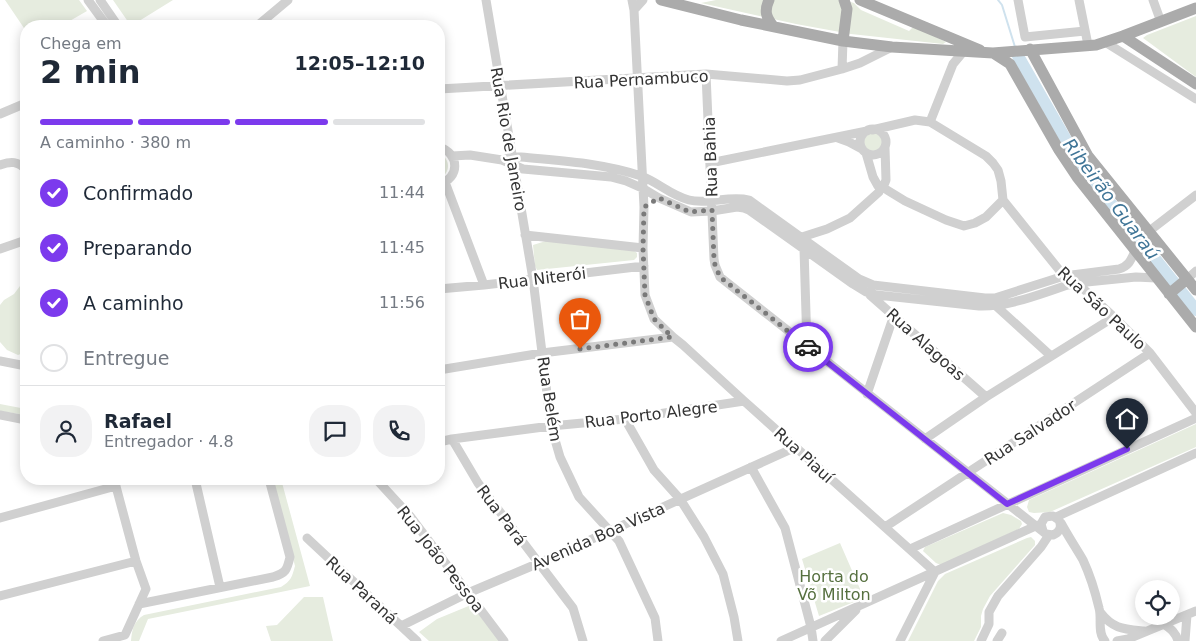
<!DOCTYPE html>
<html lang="pt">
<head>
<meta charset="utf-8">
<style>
	:root { --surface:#fff; --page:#f2f2f3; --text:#1f2937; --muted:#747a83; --line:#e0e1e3; --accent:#7c3aed }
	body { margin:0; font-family:"DejaVu Sans",sans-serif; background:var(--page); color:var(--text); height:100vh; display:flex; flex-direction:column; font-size:19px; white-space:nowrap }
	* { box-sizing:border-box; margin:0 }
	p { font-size:16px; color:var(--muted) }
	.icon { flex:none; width:28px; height:28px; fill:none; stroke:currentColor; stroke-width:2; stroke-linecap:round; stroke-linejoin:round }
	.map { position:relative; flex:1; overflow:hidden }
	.sheet { position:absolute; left:20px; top:20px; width:425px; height:465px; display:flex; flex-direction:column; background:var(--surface); border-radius:20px; box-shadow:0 2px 12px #0003 }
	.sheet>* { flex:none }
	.fabs { position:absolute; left:1135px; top:580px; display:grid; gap:10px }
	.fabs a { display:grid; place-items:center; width:45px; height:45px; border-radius:50%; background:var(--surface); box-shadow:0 2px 12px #0003; font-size:25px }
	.pin { position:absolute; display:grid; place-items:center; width:42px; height:42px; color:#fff; margin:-51px -21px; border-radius:50% 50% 50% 0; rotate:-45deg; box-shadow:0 0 5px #0007 }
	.pin .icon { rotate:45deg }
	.courier { position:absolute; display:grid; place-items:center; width:50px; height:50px; margin:-25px; border:4px solid #7c3aed; border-radius:50%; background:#fff; color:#222; box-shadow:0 1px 6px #0007 }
	.overview em { font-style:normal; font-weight:700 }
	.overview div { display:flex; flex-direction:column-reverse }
	.overview { display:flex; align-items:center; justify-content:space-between; height:85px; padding:0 20px }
	h1 { font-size:32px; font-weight:700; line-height:38px }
	.bar { display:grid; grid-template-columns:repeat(4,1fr); gap:8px 5px; align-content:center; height:60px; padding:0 20px }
	.bar i { height:6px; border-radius:4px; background:var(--line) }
	.bar .active { background:var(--accent) }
	.bar p { grid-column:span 4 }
	.line { display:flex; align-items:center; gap:12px; padding:0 20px; border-top:1px solid var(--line) }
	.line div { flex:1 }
	.round { display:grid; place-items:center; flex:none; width:52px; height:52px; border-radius:20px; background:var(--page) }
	ol { padding:0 20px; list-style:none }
	li { display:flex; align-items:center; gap:15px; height:55px }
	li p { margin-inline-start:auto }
	li .icon { padding:5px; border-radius:50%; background:var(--accent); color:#fff; stroke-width:4 }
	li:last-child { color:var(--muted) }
	li i { width:28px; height:28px; border:2px solid var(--line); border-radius:50% }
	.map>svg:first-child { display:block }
	.green { fill:#e6ecdf }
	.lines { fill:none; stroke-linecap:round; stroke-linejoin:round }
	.stream { stroke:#cfe2ee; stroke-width:2 }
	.river { stroke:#cfe2ee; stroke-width:12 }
	.minor { stroke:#d0d0d0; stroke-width:9 }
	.major { stroke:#ababab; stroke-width:11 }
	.done { stroke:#7a7a7a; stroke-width:5; stroke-dasharray:0 9 }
	.route { stroke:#7c3aed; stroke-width:6 }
	.labels { text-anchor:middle; stroke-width:5; stroke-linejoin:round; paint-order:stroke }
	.street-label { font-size:16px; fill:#333; stroke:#fff }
	.park-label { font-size:16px; fill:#56703f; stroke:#fff }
	.water-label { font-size:18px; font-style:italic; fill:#3f7597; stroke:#fff }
</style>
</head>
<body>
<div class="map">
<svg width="1196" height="641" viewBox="0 0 1196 641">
	<rect width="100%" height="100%" fill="#fff"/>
	<path class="green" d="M5,0H79L87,11L61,26H26V31Z
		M113,0H173L131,26Z
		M716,0H844L854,3L861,10L909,31L914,26L946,42L943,44L851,34L796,24L701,3Z
		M1196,16V77L1143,38L1147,35Z
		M864 142a9 9 0 1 1 18 0a9 9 0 1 1-18 0Z
		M439,153C451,159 451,173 439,179Z
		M546,241L633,250L637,253V257L634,260L537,270L535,266L533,245Z
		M26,272V352L18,355L7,350L0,342V305L4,300L14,294L20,286Z
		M0,404L26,409V415L0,411Z
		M1196,424V447L1050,512L1034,513L1029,512L1027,507L1029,500Z
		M273,479H281L310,586L148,619L139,641H131C132,629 134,621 144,615L281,587C291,581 292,577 295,566Z
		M1003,513L1011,515L1021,521L1022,524L1019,529L941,565L936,563L923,551L925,547Z
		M1031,537L1035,541V545L990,596L983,609L981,616V627L974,641H908L938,581L945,574L1027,538Z
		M840,543L864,598L819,616L802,559Z
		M304,597H323L333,641H271L266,626L277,625Z
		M471,605L500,641H429L419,632L437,619Z"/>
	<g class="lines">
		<path class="stream" d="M998,0L1002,5L1015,47"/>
		<path class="river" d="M1018,56L1081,166L1196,310"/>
		<path class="minor" d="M88,0L107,26
			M100,0L118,26
			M486,0L533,279L551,426L560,457L579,497L619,541L655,618L658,641
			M632,0L634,10L644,207L643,248L645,295L654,319L673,337L683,345L744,401L935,572L900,641
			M1018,0L1025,37L1085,31
			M1079,0L1088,45
			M1153,0L1161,22
			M634,10L643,0
			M257,26L288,0
			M1105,42L1196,99
			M842,69L843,41
			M706,74L714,259L715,265L720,277L1046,534L1053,535C1060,532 1062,527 1059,520L1053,516L1045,517L1041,524L1043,531
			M439,89L706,74L787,81L800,80L842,69L860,63L892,47
			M0,114L26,103
			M930,122L953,64L963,52
			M860 142a13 13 0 1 1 26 0a13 13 0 1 1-26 0Z
			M872,130L915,120L930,122L986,156L993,163L998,170L1001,181L1003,200L1064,276L1077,283L1114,317L1150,353L1196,413
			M838,138L849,142L862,149
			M439,147C460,153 460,179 439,184
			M866,153L873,177L878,186
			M452,156L470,155L502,160L523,169L611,177L626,181L644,189L659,198L691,212L712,211L737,207L744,208L749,210L853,284L866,292L877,295L979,306C1010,307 1039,294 1068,285L1077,283L1136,277L1156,278
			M502,160L512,157H521C561,161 603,163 641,176C658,182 670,195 689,200C708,205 729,195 749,200L859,279L873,285L985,298H995L1064,276L1119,269C1129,266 1131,260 1135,251
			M710,163L867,131
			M0,165C11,161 18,161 26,170
			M445,182L484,285
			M884,185L886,180L885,148
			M887,190L905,201L946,220L964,226L975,223L986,217L1003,200
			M1148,232L1196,195
			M525,235L643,248
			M0,249L26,240
			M1187,279L1196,271
			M439,289L484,285L644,266
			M870,295L986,397
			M996,306L1051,356
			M807,346L804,249L802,237L827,229L850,218L879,192
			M0,361L26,366
			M439,370L542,353L673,337
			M867,394L894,315
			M0,415L26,420
			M625,419L654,470L680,499L704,537L723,574L734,617L738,641
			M452,439L478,483L573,608L583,641
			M925,439L986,397L1114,317
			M439,442L452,439L551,426L625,419L744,401
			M751,467L785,528L811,627L813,641
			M195,479L220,587
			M376,479L410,516L504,641
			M1056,517L1196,453
			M0,518L116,486
			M1061,523C1068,536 1076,548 1083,560C1090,575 1095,591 1099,608C1102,618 1097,633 1105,641
			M885,527L1150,353
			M307,538L417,641
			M910,549L1196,418
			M0,596L136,561
			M139,604L273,577C286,573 287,570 290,557L269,479
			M1100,612C1113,629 1123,629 1144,631
			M1164,624C1171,629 1176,633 1178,641
			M401,626L468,593L539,563L796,447
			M103,641L125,635L146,589L136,561L114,479
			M781,641L1038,525
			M825,641L856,610
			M981,641L989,624V612L998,596L1041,547L1049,535
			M997,641L1002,633
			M1117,641L1128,639L1196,611
			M1185,641L1187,615"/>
		<path class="major" d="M661,0L741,20L843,41L892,47L993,53L1096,45L1123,36L1196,8
			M769,0C764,11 766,17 773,26
			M860,0L980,50
			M1123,36L1196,84
			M843,41L847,9L844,0
			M1030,49L1088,156L1196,290
			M993,53L1010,64L1059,150L1077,177L1196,327
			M1169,294L1187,279"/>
	</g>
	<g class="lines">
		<path class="done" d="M580,349L672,337L654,319L645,295L643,248L644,207L659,198L690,212L712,210L714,259L715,265L720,277L808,347"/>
		<path class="route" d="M808,347L1007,504L1127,449"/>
	</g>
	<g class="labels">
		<g class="street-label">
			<text transform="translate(641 79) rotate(-3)" y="6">Rua Pernambuco</text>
			<text transform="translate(509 139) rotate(80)" y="6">Rua Rio de Janeiro</text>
			<text transform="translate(710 157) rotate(-92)" y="6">Rua Bahia</text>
			<text transform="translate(542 278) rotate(-7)" y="6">Rua Niterói</text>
			<text transform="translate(1102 308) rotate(43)" y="6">Rua São Paulo</text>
			<text transform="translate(926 344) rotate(42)" y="6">Rua Alagoas</text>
			<text transform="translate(550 399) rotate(81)" y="6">Rua Belém</text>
			<text transform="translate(651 414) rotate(-7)" y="6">Rua Porto Alegre</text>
			<text transform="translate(1030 432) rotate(-33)" y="6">Rua Salvador</text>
			<text transform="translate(804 455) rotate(42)" y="6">Rua Piauí</text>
			<text transform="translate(502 515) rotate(53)" y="6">Rua Pará</text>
			<text transform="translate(598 536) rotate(-24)" y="6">Avenida Boa Vista</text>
			<text transform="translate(441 559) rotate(52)" y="6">Rua João Pessoa</text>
			<text transform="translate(362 590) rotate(43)" y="6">Rua Paraná</text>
		</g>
		<g class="park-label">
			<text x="834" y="582">Horta do<tspan x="834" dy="18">Võ Milton</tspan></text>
		</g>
		<g class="water-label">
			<text transform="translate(1111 199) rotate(53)" y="6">Ribeirão Guaraú</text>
		</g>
	</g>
</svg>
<div class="fabs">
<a><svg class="icon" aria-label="locate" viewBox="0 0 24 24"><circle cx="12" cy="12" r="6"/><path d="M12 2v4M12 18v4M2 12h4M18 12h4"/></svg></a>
</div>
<div class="pin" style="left:580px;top:349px;background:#ea580c"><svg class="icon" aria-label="bag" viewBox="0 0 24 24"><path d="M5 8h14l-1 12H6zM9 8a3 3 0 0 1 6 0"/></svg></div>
<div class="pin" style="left:1127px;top:449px;background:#1f2937"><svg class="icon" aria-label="home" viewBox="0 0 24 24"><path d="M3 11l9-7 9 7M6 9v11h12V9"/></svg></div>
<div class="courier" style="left:808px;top:347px"><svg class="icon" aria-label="car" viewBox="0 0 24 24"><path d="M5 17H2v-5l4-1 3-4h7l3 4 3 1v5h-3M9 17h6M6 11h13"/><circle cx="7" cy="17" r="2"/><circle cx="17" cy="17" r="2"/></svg></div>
<section class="sheet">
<div class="overview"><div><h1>2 min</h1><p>Chega em</p></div><em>12:05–12:10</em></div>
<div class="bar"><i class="active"></i><i class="active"></i><i class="active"></i><i></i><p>A caminho · 380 m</p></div>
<ol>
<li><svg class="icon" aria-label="check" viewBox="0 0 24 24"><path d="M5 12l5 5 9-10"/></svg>Confirmado<p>11:44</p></li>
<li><svg class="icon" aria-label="check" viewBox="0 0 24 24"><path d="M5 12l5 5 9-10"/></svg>Preparando<p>11:45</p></li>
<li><svg class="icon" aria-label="check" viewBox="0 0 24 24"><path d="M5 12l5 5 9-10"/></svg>A caminho<p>11:56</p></li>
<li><i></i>Entregue</li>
</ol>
<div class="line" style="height:90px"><a class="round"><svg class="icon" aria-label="person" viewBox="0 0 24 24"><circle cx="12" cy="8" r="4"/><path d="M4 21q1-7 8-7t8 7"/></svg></a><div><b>Rafael</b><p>Entregador · 4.8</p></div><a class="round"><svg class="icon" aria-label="chat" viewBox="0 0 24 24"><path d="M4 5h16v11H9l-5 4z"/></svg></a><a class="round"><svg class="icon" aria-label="phone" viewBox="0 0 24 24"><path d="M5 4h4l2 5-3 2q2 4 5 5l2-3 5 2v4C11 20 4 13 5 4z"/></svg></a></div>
</section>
</div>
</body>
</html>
